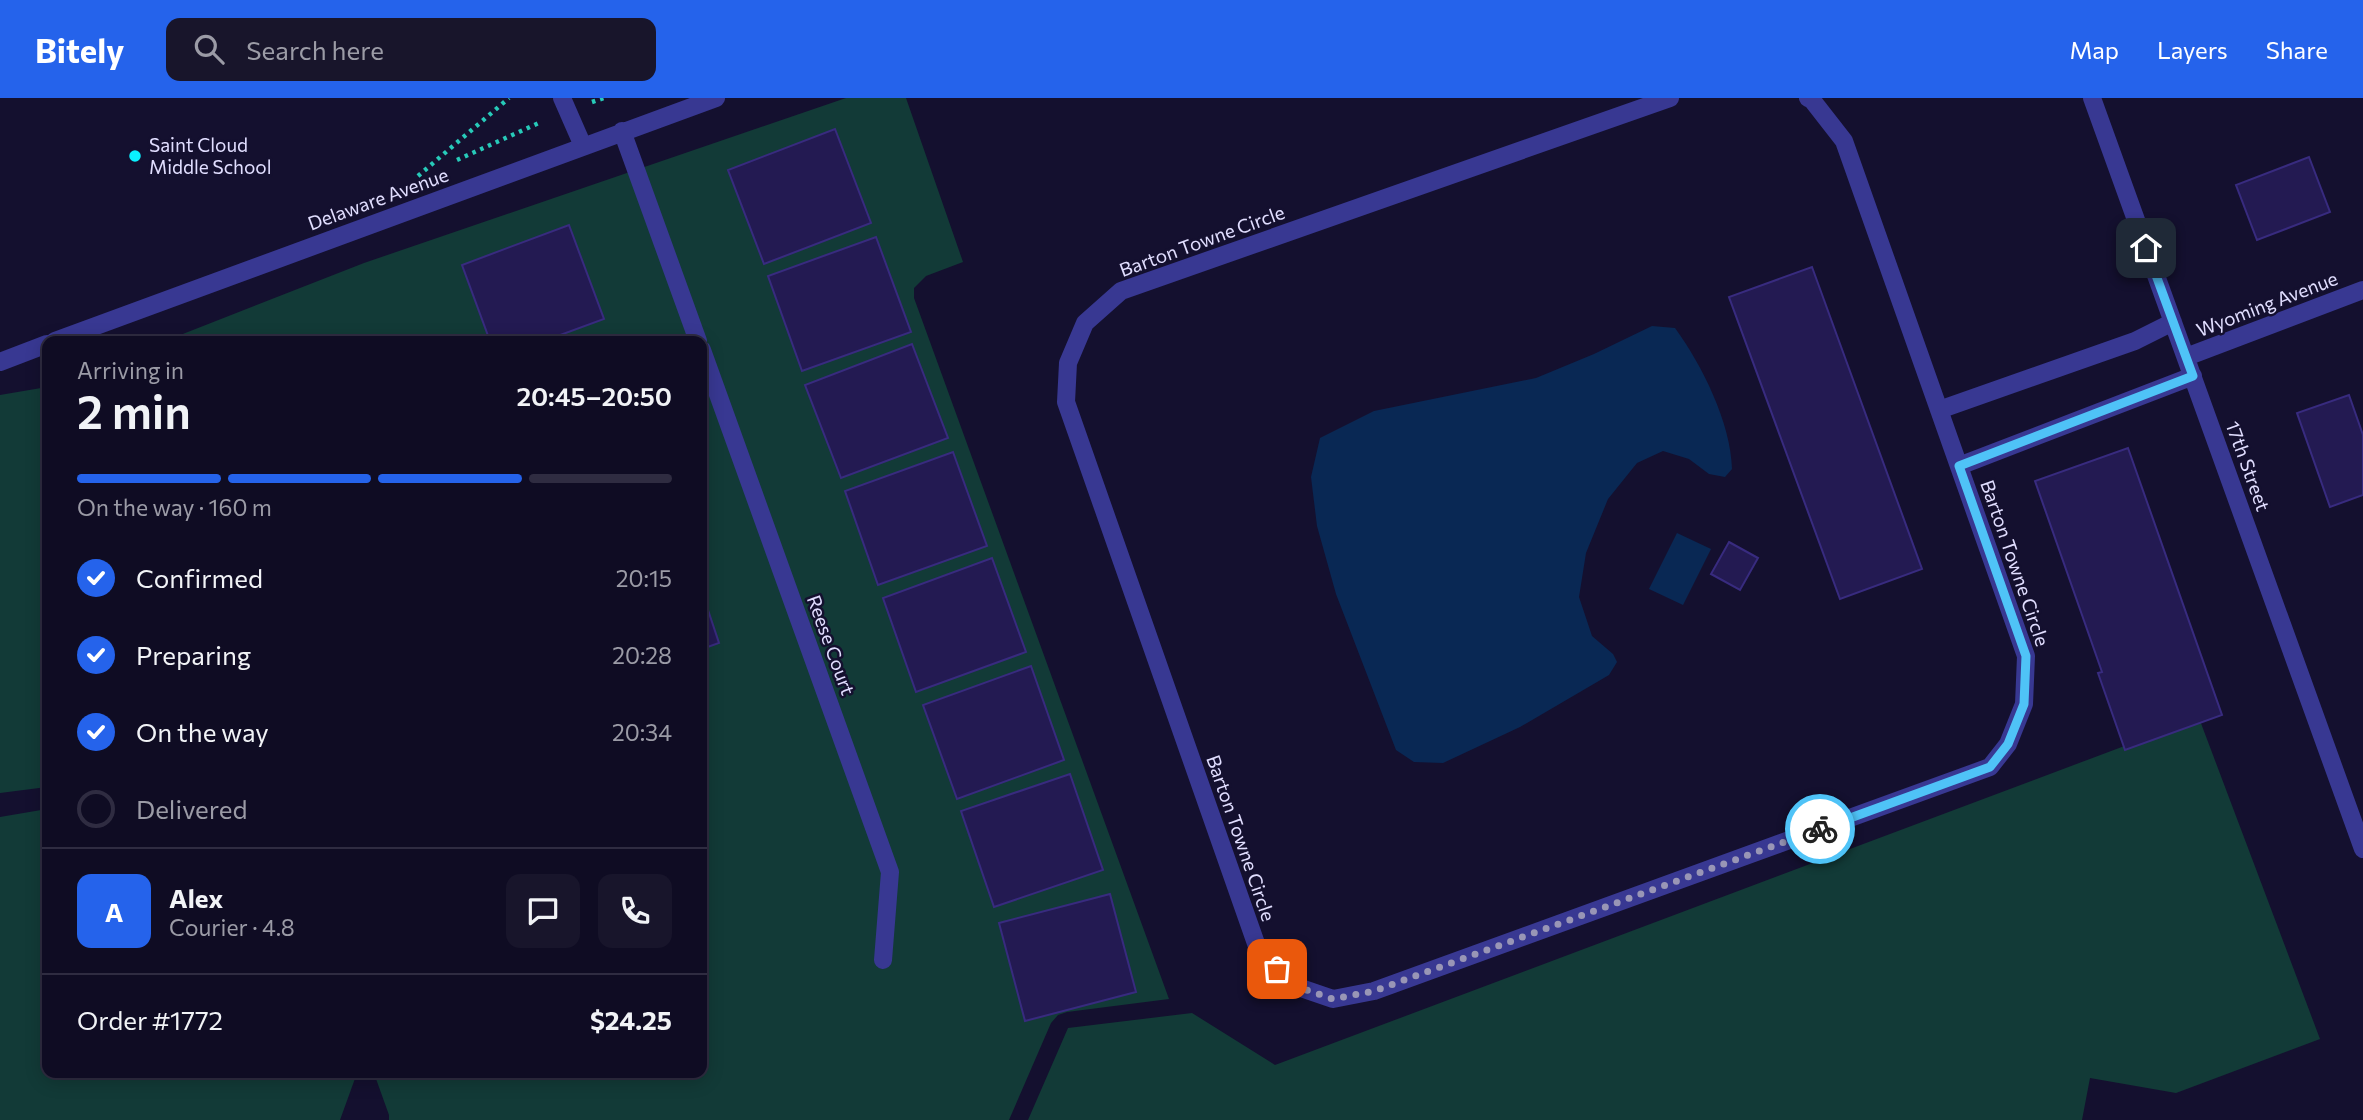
<!DOCTYPE html>
<html lang="en">
<head>
<meta charset="utf-8">
<style>
	:root { --surface:#0f0c23; --page:#18152b; --text:#f1f3f6; --muted:#9b9ba6; --line:#2f2c41; --accent:#2563eb }
	body { margin:0; font-family:Commissioner,sans-serif; background:var(--page); color:var(--text); height:100vh; display:flex; flex-direction:column; font-size:26px; white-space:nowrap }
	* { box-sizing:border-box; margin:0 }
	p { font-size:23px; color:var(--muted) }
	.icon { flex:none; width:38px; height:38px; fill:none; stroke:currentColor; stroke-width:2; stroke-linecap:round; stroke-linejoin:round }
	.map { position:relative; flex:1; overflow:hidden }
	.panel { position:absolute; left:42px; top:238px; width:665px; height:742px; display:flex; flex-direction:column; background:var(--surface); border-radius:14px; box-shadow:0 4px 18px #0003,0 0 0 2px var(--line) }
	.panel>* { flex:none }
	.pin { position:absolute; display:grid; place-items:center; width:60px; height:60px; color:#fff; margin:-30px; border-radius:14px; box-shadow:0 4px 10px #0006 }
	.courier { position:absolute; display:grid; place-items:center; width:70px; height:70px; margin:-35px; border:5px solid #4fc3f7; border-radius:50%; background:#fff; color:#222; box-shadow:0 2px 9px #0007 }
	.summary em { font-style:normal; font-weight:600 }
	.summary div { display:flex; flex-direction:column-reverse }
	.summary { display:flex; align-items:center; justify-content:space-between; height:119px; padding:0 35px }
	h1 { font-size:46px; font-weight:600; line-height:52px }
	.bar { display:grid; grid-template-columns:repeat(4,1fr); gap:10px 7px; align-content:center; height:84px; padding:0 35px }
	.bar i { height:9px; border-radius:5px; background:var(--line) }
	.bar .selected { background:var(--accent) }
	.bar p { grid-column:span 4 }
	.line { display:flex; align-items:center; gap:18px; padding:0 35px; border-top:2px solid var(--line) }
	.line div { flex:1 }
	.round { display:grid; place-items:center; flex:none; width:74px; height:74px; border-radius:14px; background:var(--page) }
	ol { padding:0 35px; list-style:none }
	li { display:flex; align-items:center; gap:21px; height:77px }
	li p { margin-inline-start:auto }
	li .icon { padding:7px; border-radius:50%; background:var(--accent); color:#fff; stroke-width:4 }
	li:last-child { color:var(--muted) }
	li i { width:38px; height:38px; border:4px solid var(--line); border-radius:50% }
	header { display:flex; align-items:center; gap:42px; box-sizing:border-box; height:98px; padding:0 35px; background:var(--accent); color:#fff }
	header strong { font-size:33px }
	nav { display:flex; gap:38px; margin-inline-start:auto; font-size:24px }
	.search { width:490px; height:63px; background:var(--page); display:flex; align-items:center; gap:18px; box-sizing:border-box; padding:0 24px; border-radius:14px; color:var(--muted); font-size:26px }
	.map>svg:first-child { display:block }
	.green { fill:#123a37 }
	.water { fill:#092854 }
	.building { fill:#231a52; stroke:#382b7f; stroke-width:2 }
	.lines { fill:none; stroke-linecap:round; stroke-linejoin:round }
	.path { stroke:#27cab9; stroke-width:4.5; stroke-dasharray:3.5 5; stroke-linecap:butt }
	.minor { stroke:#383892; stroke-width:18 }
	.done { stroke:#9996b6; stroke-width:7; stroke-dasharray:0 12.6 }
	.route { stroke:#4fc3f7; stroke-width:9 }
	.poi-dot { fill:#0af1ff; stroke:#14102f; stroke-width:2.5 }
	.labels { text-anchor:middle; stroke-width:5; stroke-linejoin:round; paint-order:stroke }
	.poi-label { font-size:19px; fill:#e1deff; stroke:#14102f; text-anchor:start }
	.street-label { font-size:19px; fill:#e1deff; stroke:#14102f }
</style>
</head>
<body>
<header>
<strong>Bitely</strong>
<div class="search"><svg class="icon" aria-label="search" viewBox="0 0 24 24"><circle cx="10" cy="10" r="6"/><path d="M15 15l6 6"/></svg>Search here</div>
<nav><a>Map</a><a>Layers</a><a>Share</a></nav>
</header>
<div class="map">
<svg width="2363" height="1022" viewBox="0 0 2363 1022">
	<rect width="100%" height="100%" fill="#14102f"/>
	<path class="green" d="M846,0H906L963,164L926,178L914,190V200L1169,901L1067,914L1058,917L1051,925L1009,1022H389V1017L375,978L376,975H702V243H165L364,165Z
		M47,289V689L0,695V297Z
		M2199,620L2320,941L2176,995L2090,980L2082,1022H1028L1068,930L1192,915L1275,967Z
		M47,711V975H357L340,1022H0V719Z"/>
	<path class="water" d="M1652,228L1675,230C1702,267 1731,325 1732,371L1725,379L1709,376L1689,361L1663,353L1637,365L1608,401L1586,455L1579,499L1592,538L1613,556L1617,564L1609,577L1520,629L1443,665L1414,664L1396,652L1336,496L1317,428L1311,379L1320,340L1374,313L1536,280L1594,256Z
		M1677,435L1711,451L1683,507L1649,491Z"/>
	<path class="building" d="M835,31L871,125L764,166L728,72Z
		M2309,59L2330,114L2257,142L2236,87Z
		M569,127L604,221L544,243H490L462,167Z
		M876,139L911,234L802,273L768,178Z
		M1812,169L1922,471L1840,501L1729,199Z
		M912,246L948,340L841,380L805,287Z
		M2349,297L2363,337V397L2330,409L2297,315Z
		M2128,350L2222,617L2125,652L2098,575L2102,574L2035,383Z
		M953,354L987,448L878,487L845,393Z
		M1729,444L1758,460L1740,492L1711,476Z
		M992,460L1026,554L916,594L883,500Z
		M702,494L719,545L702,551Z
		M1031,568L1064,662L957,701L923,607Z
		M1070,676L1103,772L994,809L961,713Z
		M1110,796L1136,894L1025,923L999,825Z"/>
	<g class="lines">
		<path class="path" d="M592,4L604,0
			M457,62L541,24
			M418,78L509,0"/>
		<path class="minor" d="M562,0L583,48
			M1670,0L1121,193L1085,225L1068,265L1066,304L1259,854L1295,888L1333,901L1374,893L1990,669L2008,646L2024,606L2026,558L1844,43L1812,2L1808,0
			M2092,0L2363,751
			M622,33L698,243
			M55,243L716,0
			M702,252L890,774L883,862
			M2186,259L2363,192
			M0,264L47,246
			M1939,312L2135,243L2173,224
			M1959,368L2193,278"/>
	</g>
	<g class="lines">
		<path class="done" d="M1277,871L1295,888L1333,901L1374,893L1820,731"/>
		<path class="route" d="M1820,731L1990,669L2008,646L2024,606L2026,558L1959,368L2193,278L2146,150"/>
	</g>
	<circle class="poi-dot" cx="135" cy="58" r="7"/>
	<g class="labels">
		<g class="poi-label">
			<text x="149" y="54">Saint Cloud<tspan x="149" dy="22">Middle School</tspan></text>
		</g>
		<g class="street-label">
			<text transform="translate(378 101) rotate(-20)" y="7">Delaware Avenue</text>
			<text transform="translate(1202 143) rotate(-20)" y="7">Barton Towne Circle</text>
			<text transform="translate(2267 206) rotate(-21)" y="7">Wyoming Avenue</text>
			<text transform="translate(2248 368) rotate(70)" y="7">17th Street</text>
			<text transform="translate(2015 465) rotate(71)" y="7">Barton Towne Circle</text>
			<text transform="translate(831 547) rotate(70)" y="7">Reese Court</text>
			<text transform="translate(1241 740) rotate(71)" y="7">Barton Towne Circle</text>
		</g>
	</g>
</svg>
<div class="pin" style="left:1277px;top:871px;background:#ea580c"><svg class="icon" aria-label="bag" viewBox="0 0 24 24"><path d="M5 8h14l-1 12H6zM9 8a3 3 0 0 1 6 0"/></svg></div>
<div class="pin" style="left:2146px;top:150px;background:#1f2937"><svg class="icon" aria-label="home" viewBox="0 0 24 24"><path d="M3 11l9-7 9 7M6 9v11h12V9"/></svg></div>
<div class="courier" style="left:1820px;top:731px"><svg class="icon" aria-label="bike" viewBox="0 0 24 24"><circle cx="6" cy="16" r="4"/><circle cx="18" cy="16" r="4"/><path d="M6 16l4-8h5l3 8M10 8l3 8H6M13 5h3"/></svg></div>
<section class="panel">
<div class="summary"><div><h1>2 min</h1><p>Arriving in</p></div><em>20:45–20:50</em></div>
<div class="bar"><i class="selected"></i><i class="selected"></i><i class="selected"></i><i></i><p>On the way · 160 m</p></div>
<ol>
<li><svg class="icon" aria-label="check" viewBox="0 0 24 24"><path d="M5 12l5 5 9-10"/></svg>Confirmed<p>20:15</p></li>
<li><svg class="icon" aria-label="check" viewBox="0 0 24 24"><path d="M5 12l5 5 9-10"/></svg>Preparing<p>20:28</p></li>
<li><svg class="icon" aria-label="check" viewBox="0 0 24 24"><path d="M5 12l5 5 9-10"/></svg>On the way<p>20:34</p></li>
<li><i></i>Delivered</li>
</ol>
<div class="line" style="height:126px"><b class="round" style="background:var(--accent);color:#fff">A</b><div><b>Alex</b><p>Courier · 4.8</p></div><a class="round"><svg class="icon" aria-label="chat" viewBox="0 0 24 24"><path d="M4 5h16v11H9l-5 4z"/></svg></a><a class="round"><svg class="icon" aria-label="phone" viewBox="0 0 24 24"><path d="M5 4h4l2 5-3 2q2 4 5 5l2-3 5 2v4C11 20 4 13 5 4z"/></svg></a></div>
<div class="line" style="height:91px"><div>Order #1772</div><b>$24.25</b></div>
</section>
</div>
</body>
</html>
